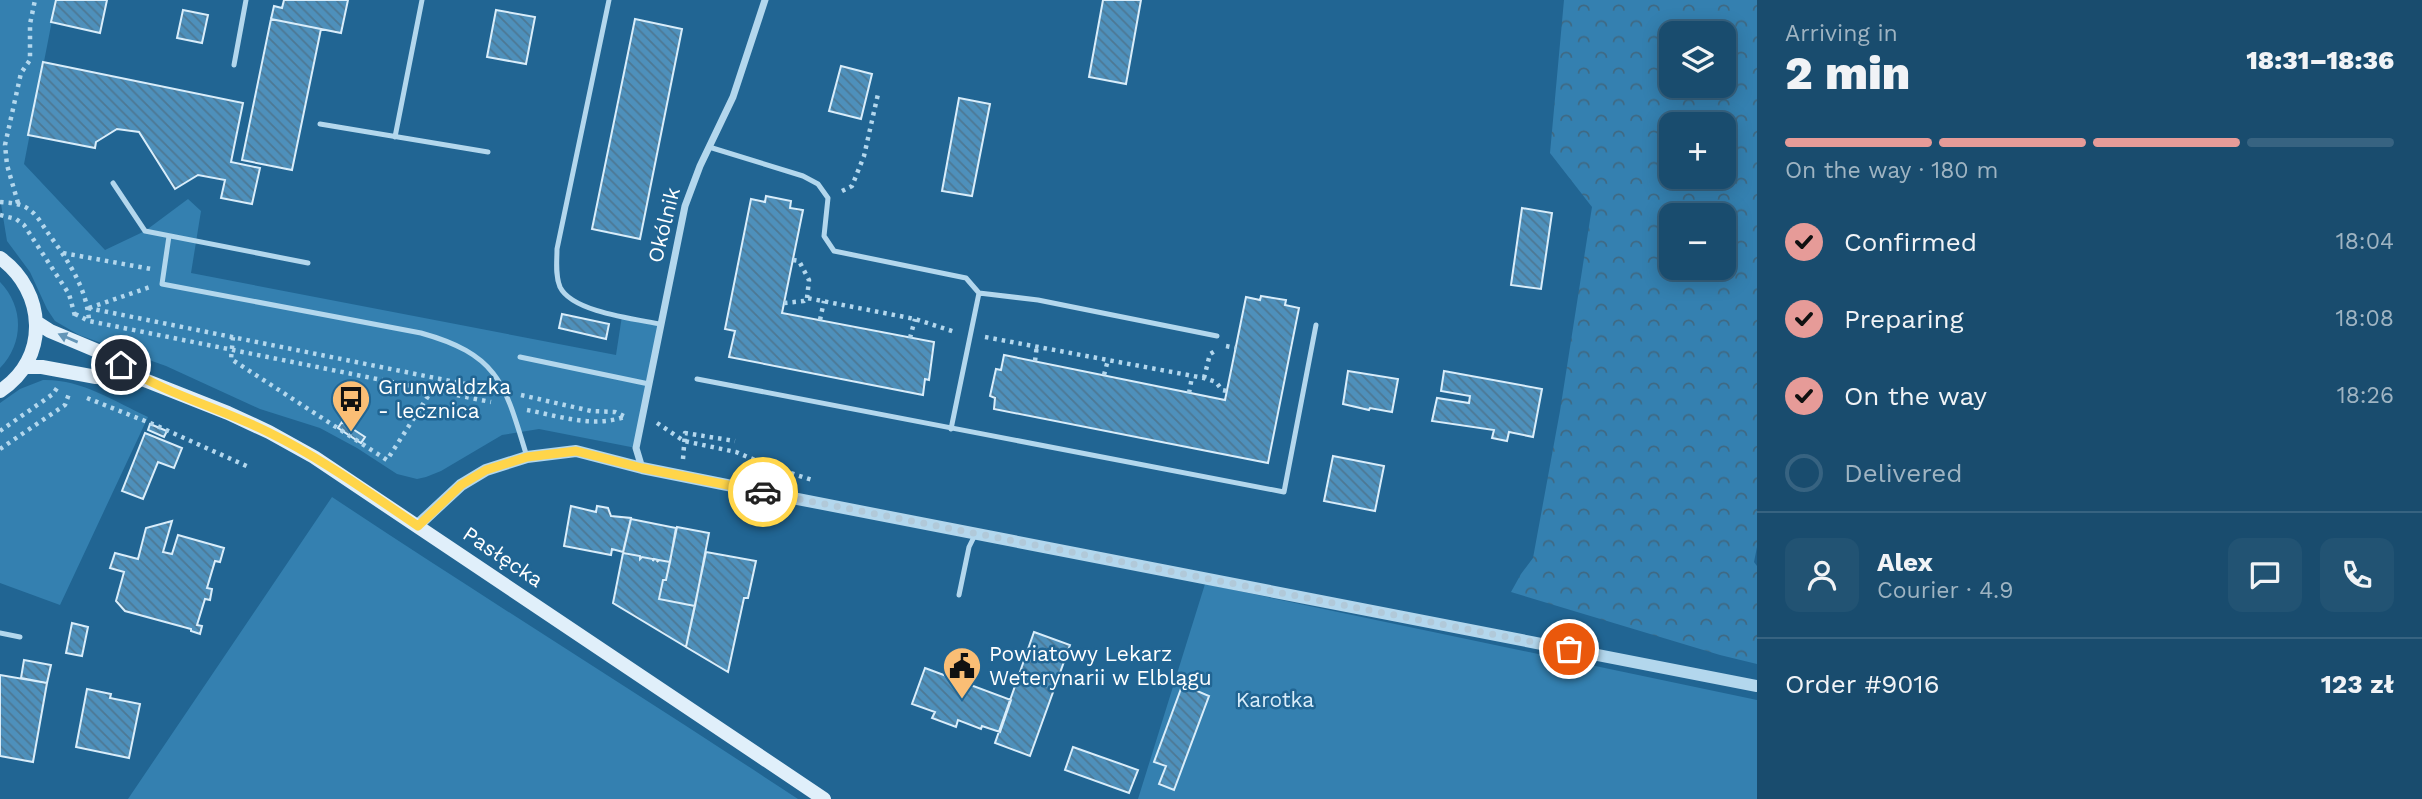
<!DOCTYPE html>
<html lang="en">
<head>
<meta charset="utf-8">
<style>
	:root { --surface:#194c6e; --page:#225373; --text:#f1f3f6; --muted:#9fb4c2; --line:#376381; --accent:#e69b98 }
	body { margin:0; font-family:"Work Sans",sans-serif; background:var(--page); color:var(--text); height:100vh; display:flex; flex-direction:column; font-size:26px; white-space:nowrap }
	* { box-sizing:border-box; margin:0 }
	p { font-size:23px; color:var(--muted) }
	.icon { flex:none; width:38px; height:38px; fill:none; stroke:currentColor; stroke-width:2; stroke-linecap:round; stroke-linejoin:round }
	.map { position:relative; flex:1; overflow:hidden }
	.side { display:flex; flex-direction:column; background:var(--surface); width:665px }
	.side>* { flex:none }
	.buttons { position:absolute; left:1659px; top:21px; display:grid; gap:14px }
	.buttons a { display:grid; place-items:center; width:77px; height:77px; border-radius:14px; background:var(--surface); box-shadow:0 4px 18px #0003,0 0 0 2px var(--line); font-size:35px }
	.pin { position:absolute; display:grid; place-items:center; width:60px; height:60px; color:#fff; margin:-30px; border:4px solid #fff; border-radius:50%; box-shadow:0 2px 7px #0007 }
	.courier { position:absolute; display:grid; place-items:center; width:70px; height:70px; margin:-35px; border:5px solid #ffd54a; border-radius:50%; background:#fff; color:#222; box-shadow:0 2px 9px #0007 }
	.summary em { font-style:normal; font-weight:800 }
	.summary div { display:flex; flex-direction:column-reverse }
	.summary { display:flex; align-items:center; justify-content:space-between; height:119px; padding:0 28px }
	h1 { font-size:46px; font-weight:800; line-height:52px }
	.bar { display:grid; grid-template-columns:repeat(4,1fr); gap:10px 7px; align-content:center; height:84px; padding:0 28px }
	.bar i { height:9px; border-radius:5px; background:var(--line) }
	.bar .on { background:var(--accent) }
	.bar p { grid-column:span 4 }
	.line { display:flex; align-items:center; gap:18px; padding:0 28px; border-top:2px solid var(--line) }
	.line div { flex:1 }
	.round { display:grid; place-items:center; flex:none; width:74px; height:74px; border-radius:14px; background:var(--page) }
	ol { padding:0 28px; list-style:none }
	li { display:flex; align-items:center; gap:21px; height:77px }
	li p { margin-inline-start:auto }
	li .icon { padding:7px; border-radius:50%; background:var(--accent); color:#111; stroke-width:4 }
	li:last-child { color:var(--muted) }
	li i { width:38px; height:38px; border:4px solid var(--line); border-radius:50% }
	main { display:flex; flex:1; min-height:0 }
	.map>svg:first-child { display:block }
	.green { fill:#3480b0 }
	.forest { fill:url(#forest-crowns); fill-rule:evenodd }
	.building { fill:url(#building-back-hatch); stroke:#d9edfa; stroke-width:2 }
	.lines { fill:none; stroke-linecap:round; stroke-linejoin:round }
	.path { stroke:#b3d7ed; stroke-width:4.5; stroke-dasharray:3.5 5; stroke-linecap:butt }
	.service { stroke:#b3d7ed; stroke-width:5 }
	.minor { stroke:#b3d7ed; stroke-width:7 }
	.tertiary { stroke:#b3d7ed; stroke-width:12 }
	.secondary { stroke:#e0effa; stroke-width:14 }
	.oneway { fill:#6495b7 }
	.done { stroke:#b1c9d9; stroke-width:7; stroke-dasharray:0 12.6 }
	.route { stroke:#ffd54a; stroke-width:9 }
	.labels { text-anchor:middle; stroke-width:5; stroke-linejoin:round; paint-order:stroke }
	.street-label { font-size:21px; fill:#fff; stroke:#216593 }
	.poi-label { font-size:21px; fill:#fff; stroke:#216593; text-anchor:start }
	.park-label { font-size:21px; fill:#d9edfa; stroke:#216593 }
</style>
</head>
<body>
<main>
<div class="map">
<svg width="1757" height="799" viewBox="0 0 1757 799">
	<defs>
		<pattern id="forest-crowns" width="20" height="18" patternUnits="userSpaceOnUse" patternTransform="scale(1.75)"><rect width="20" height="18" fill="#3480b0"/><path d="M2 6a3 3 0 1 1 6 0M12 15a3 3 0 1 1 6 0" fill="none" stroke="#3f6983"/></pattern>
		<pattern id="building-back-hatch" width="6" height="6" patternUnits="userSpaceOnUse" patternTransform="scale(1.75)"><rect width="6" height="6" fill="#4e90bb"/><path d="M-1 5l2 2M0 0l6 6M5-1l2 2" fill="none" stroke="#4d7894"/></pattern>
	</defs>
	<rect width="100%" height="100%" fill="#216593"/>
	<path class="green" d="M0,0H56L24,164L105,250L145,231L188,199L201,211L191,273L616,355L622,316L660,324L636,448L539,429L502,435L441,471L426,477L417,479L397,474L357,448L320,428L260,409L166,366L79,335L55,321L47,309L30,272L7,241L0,198Z
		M0,282C24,307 24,343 0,368Z
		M43,380C81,379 114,401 148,417L60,605L0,583V403L20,389Z
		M332,497C486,599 643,697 798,799H128Z
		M1205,584L1757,700V799H1138Z"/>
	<path class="forest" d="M1564,0H1757V547L1754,562L1757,566V664L1720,655L1511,592L1521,574L1533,558L1560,411L1592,207L1550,153ZM1671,33H1724V86H1671ZM1671,124H1724V177H1671ZM1671,215H1724V268H1671Z"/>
	<path class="building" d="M56,0H107L100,33L51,22Z
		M284,0H348L341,33L271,19L274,6L282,8Z
		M1103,0H1141L1126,84L1089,77Z
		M183,10L208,15L202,43L177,38Z
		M496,10L535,17L526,64L487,57Z
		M271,19L321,29L292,170L242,160Z
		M635,19L682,29L640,239L592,229Z
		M43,62L243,103L231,162L260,168L252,204L221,198L225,180L198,175L175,189L139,132L117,129L96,142L95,148L28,135Z
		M841,66L872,74L861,119L829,111Z
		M959,98L990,104L972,196L942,191Z
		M766,196L791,201L790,208L803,210L782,313L934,342L929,380L925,379L923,395L729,357L735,331L725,329L751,199L765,202Z
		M1522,208L1552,213L1541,289L1511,285Z
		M1261,296L1286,300L1285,305L1299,308L1268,463L994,409L995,398L990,396L996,369L1001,370L1004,355L1225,400L1246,297L1260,300Z
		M562,314L609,324L606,339L559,328Z
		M1348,371L1398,379L1392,412L1370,408L1369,410L1343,404Z
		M1444,371L1542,389L1533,437L1509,432L1507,441L1492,438L1494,430L1432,421L1437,398L1469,403L1470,396L1441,391Z
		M342,422L365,437L361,443L338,428Z
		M150,424L167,431L164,437L148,430Z
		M145,433L182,448L174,468L158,462L143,499L122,491Z
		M1333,456L1384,466L1375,511L1324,501Z
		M571,506L596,512L597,506L608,508L611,516L631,518L623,552L612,549L611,555L564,546Z
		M631,519L676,528L670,562L659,560L657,562L658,560L654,559L653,561V559L642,557L640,559V556L623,553Z
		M172,521L163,552L172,554L178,535L224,548L220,562L215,561L207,588L212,589L210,600L205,599L197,625L202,626L200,634L191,631V629L125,611L116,601L124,572L110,568L115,553L138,559L146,528Z
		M677,527L709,533L695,606L659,599L663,580H666Z
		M706,552L756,561L748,598H744L728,672L686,647Z
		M623,553L640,556V559L642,557L653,559V561L654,559L658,560L657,562L659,560L670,562L666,580H663L659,599L695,606L686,647L613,603Z
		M72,623L88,627L82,656L66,653Z
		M1034,632L1070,645L1030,756L995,743Z
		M24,660L51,665L47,683L21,678Z
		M925,668L1011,700L1000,732L982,726L981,729L958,720L956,727L932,718L935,712L912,704Z
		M0,675L47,683L33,762L0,756Z
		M1193,685L1198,687L1197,691L1209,696L1174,790L1159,784L1166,766L1154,762L1182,686L1191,689Z
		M87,689L111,694L110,698L140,704L129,758L76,747Z
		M1073,747L1138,770L1129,793L1065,770Z"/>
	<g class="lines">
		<path class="path" d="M842,191L852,186L864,156L878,94
			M0,202C11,203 22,203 31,211C38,216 43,226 48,233C67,259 87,288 89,321
			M18,203L7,165L5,145L21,73L30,60V24L35,0
			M0,215L16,219L24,225L69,294L75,316
			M63,253L151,269
			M793,260L799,261L809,280L807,298
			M784,303L804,301L807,298L915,319L955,332
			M88,308L485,388
			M89,308L150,287
			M75,314L89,321L491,402
			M820,320L824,301
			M233,337L231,359L387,460L439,379
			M985,337L1204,378L1216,382L1222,390L1227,391
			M910,338L915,319
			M1226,346L1236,348
			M1035,361L1037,345
			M1104,375L1108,360
			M1204,378L1210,354L1215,351
			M1189,393L1192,377
			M521,395L591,411L615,412L628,418
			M87,398L155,425L251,468
			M527,410C559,416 592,428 624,417
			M657,423L684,441L736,452L769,466L812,480
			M0,431L53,394L57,388
			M0,449L65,405L70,391
			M683,459L685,433L735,441"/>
		<path class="service" d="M609,0L557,249C557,261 555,275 560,287C572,312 635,319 660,324
			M234,65L246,0
			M320,124L488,152
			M395,137L422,0
			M709,147L803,176L818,184L828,198L824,236L834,251L966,278L979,293L1038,300L1217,336
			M113,183L145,231L308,263
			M169,236L162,284L421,333C500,355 505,385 527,457
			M520,357L649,384
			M697,379L1284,492L1316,325
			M951,429L979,293
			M959,595L969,547L975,535
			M0,633L20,637"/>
		<path class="minor" d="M642,468L636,448L685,206L700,166L733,97L765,0"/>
		<path class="tertiary" d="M418,525L461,485L486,470L527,457L576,451L642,468L777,495L1757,686"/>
		<path class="secondary" d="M0,258C46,291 50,359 0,391
			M36,322L50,331L100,352L142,379L228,413L269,432L314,457L824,799
			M24,367H42L96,377L141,379"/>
	</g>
	<defs><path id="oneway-solid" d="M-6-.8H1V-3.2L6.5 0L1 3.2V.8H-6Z" transform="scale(1.75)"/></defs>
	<use class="oneway" href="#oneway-solid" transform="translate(68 338) rotate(-157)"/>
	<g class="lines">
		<path class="done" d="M763,492L1569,649"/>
		<path class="route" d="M121,365C166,394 220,408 268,432C321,458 369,493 418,526L461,485L486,470L527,457L576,451L642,468L763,492"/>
	</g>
	<defs>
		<g id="bus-pin" transform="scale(2.0125)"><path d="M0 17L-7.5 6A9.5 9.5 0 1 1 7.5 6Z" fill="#fabe75" stroke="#216593"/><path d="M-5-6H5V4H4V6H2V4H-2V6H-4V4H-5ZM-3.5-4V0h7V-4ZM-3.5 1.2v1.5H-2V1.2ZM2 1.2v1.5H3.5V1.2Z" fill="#111"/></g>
		<g id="civic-pin" transform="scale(2.0125)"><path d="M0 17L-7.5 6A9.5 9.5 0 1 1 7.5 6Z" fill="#fabe75" stroke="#216593"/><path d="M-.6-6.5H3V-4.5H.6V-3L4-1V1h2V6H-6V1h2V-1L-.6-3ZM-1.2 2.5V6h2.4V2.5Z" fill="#111"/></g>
	</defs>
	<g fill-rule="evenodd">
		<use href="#bus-pin" x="351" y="399"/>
		<use href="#civic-pin" x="962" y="666"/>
	</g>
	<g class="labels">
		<g class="street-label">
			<text transform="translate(664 225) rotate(-76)" y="7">Okólnik</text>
			<text transform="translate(503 557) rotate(34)" y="7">Pasłęcka</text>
		</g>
		<g class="poi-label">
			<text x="378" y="394">Grunwaldzka<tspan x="378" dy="24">- lecznica</tspan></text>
			<text x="989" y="661">Powiatowy Lekarz<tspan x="989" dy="24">Weterynarii w Elblągu</tspan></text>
		</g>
		<g class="park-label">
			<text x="1275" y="707">Karotka</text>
		</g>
	</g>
</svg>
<div class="buttons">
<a><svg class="icon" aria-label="layers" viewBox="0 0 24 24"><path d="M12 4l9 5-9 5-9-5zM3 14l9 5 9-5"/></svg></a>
<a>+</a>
<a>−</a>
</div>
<div class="pin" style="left:1569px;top:649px;background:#ea580c"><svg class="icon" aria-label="bag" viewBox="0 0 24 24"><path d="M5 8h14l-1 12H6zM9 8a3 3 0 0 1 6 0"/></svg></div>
<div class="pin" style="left:121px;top:365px;background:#1f2937"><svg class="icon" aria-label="home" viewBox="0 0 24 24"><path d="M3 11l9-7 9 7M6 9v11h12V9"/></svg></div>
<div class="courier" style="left:763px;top:492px"><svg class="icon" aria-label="car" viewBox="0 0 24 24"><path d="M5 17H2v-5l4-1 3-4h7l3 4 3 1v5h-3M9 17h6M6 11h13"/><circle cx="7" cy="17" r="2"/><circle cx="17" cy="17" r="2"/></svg></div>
</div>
<section class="side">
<div class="summary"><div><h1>2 min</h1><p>Arriving in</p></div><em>18:31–18:36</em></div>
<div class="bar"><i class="on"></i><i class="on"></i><i class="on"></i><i></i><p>On the way · 180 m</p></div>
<ol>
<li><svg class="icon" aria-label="check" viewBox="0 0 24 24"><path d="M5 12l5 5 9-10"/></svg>Confirmed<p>18:04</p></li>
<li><svg class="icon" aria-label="check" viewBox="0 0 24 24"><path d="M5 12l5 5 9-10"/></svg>Preparing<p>18:08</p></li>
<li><svg class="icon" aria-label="check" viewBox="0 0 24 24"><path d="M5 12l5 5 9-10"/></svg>On the way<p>18:26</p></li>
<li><i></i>Delivered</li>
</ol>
<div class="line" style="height:126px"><a class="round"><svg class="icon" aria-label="person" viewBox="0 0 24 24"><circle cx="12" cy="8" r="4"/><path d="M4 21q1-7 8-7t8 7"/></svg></a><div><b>Alex</b><p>Courier · 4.9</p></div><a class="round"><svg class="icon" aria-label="chat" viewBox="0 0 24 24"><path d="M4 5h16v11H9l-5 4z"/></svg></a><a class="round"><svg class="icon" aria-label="phone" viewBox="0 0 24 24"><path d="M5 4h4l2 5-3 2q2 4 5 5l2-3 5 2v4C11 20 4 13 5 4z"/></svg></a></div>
<div class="line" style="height:91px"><div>Order #9016</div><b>123 zł</b></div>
</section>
</main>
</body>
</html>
